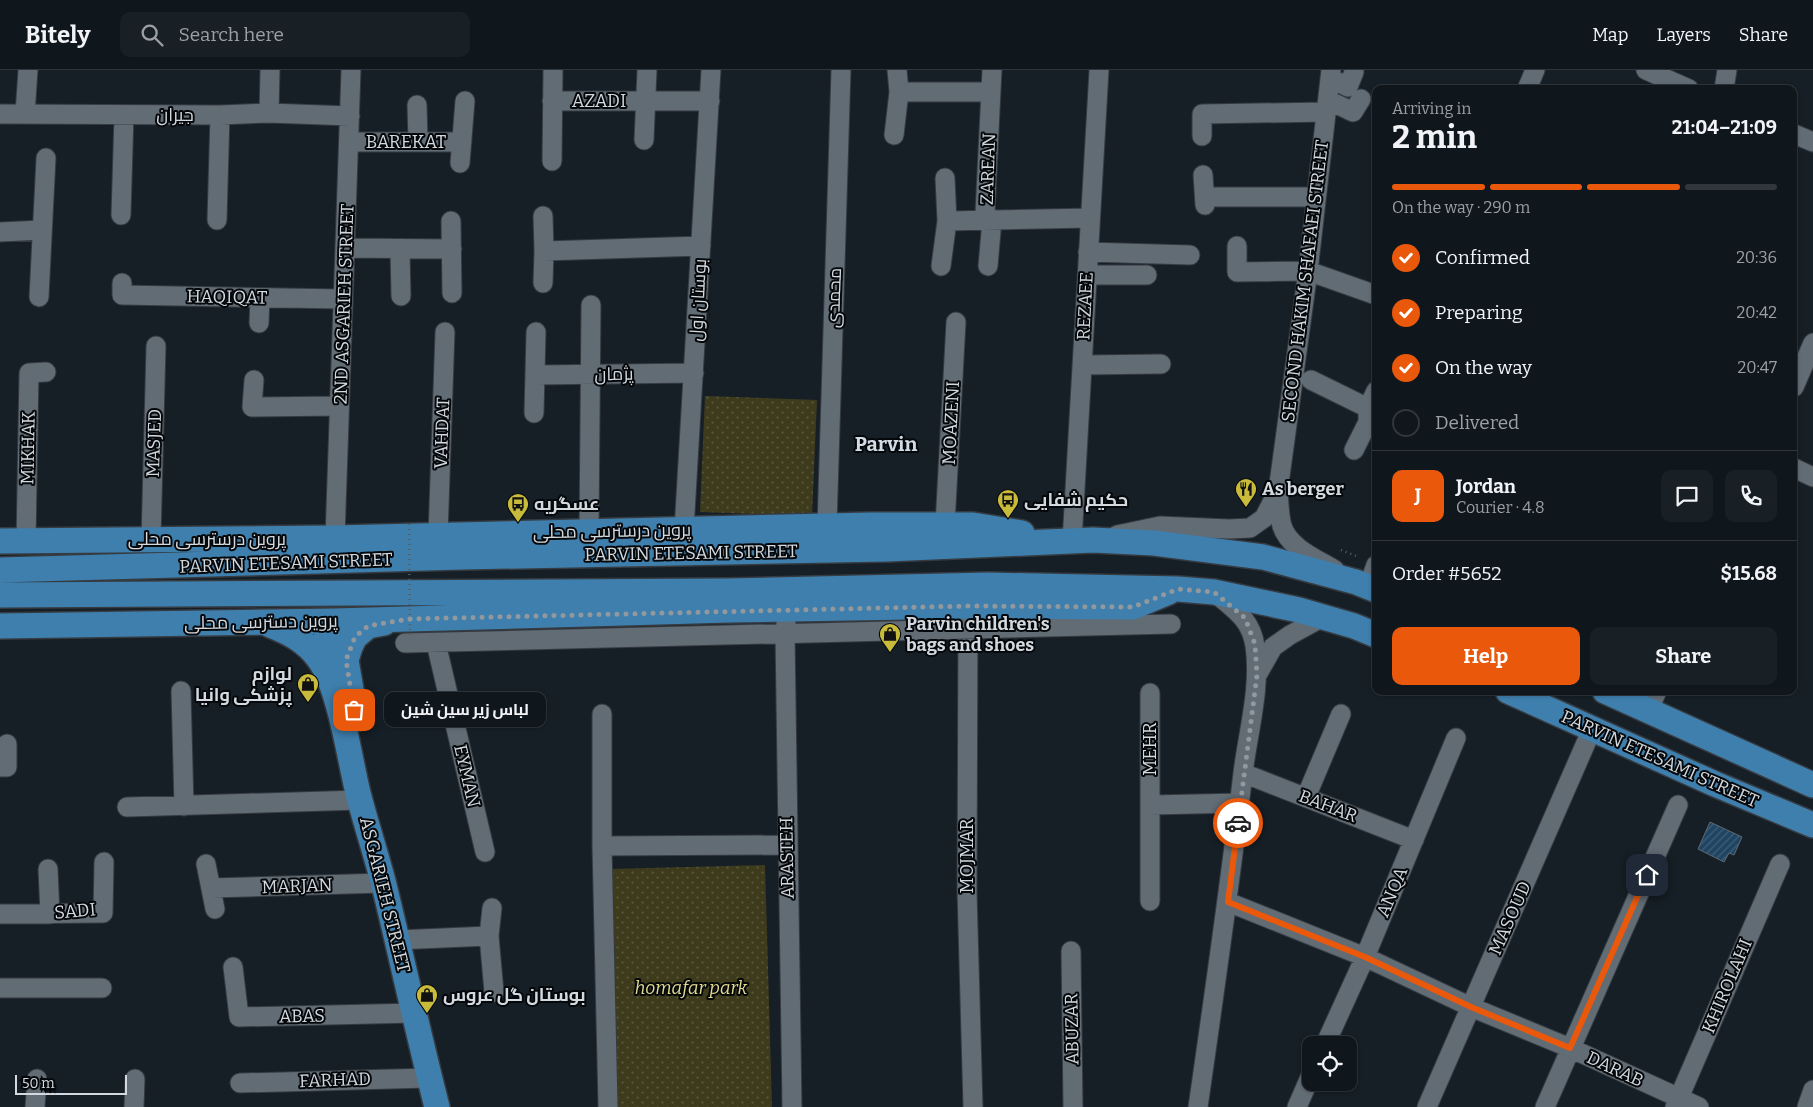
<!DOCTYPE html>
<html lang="en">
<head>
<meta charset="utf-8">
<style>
	:root { --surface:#10171c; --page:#192025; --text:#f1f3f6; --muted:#9c9fa3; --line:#30363b; --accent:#ea580c }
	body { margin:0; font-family:Bitter,Cairo,serif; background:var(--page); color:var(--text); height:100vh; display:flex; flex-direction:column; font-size:19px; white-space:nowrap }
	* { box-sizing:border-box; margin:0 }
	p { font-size:16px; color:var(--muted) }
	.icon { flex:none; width:28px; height:28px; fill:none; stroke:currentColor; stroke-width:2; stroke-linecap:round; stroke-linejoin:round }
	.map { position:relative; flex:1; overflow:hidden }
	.drawer { position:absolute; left:1372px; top:15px; width:425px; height:610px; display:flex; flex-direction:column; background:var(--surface); border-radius:10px; box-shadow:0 1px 4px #0004,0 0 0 1px var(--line) }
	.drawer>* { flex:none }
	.fabs { position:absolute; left:1302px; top:966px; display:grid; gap:10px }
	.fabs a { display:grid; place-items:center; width:55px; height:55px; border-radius:10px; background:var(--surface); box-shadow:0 1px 4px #0004,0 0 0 1px var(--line); font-size:25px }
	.scale { position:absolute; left:15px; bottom:12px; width:112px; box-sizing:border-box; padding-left:5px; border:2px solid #d3d9de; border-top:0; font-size:14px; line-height:18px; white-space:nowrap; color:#d3d9de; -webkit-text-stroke:4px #05080b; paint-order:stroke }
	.pin { position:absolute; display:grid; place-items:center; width:42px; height:42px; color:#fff; margin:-21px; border-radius:10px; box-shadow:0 2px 8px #0006 }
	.courier { position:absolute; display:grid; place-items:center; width:50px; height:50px; margin:-25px; border:4px solid #ea580c; border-radius:50%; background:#fff; color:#222; box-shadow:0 1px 6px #0007 }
	.bubble { position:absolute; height:35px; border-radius:10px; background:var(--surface); box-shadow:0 1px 4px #0004,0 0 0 1px var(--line); font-size:16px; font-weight:700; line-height:35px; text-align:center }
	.headline em { font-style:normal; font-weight:700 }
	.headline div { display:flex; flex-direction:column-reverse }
	.headline { display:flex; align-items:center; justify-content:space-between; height:85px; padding:0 20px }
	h1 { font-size:32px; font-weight:700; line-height:38px }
	.bar { display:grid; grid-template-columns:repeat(4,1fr); gap:8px 5px; align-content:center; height:60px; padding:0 20px }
	.bar i { height:6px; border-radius:4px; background:var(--line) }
	.bar .current { background:var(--accent) }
	.bar p { grid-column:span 4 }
	.line { display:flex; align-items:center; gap:12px; padding:0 20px; border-top:1px solid var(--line) }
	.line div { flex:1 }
	.round { display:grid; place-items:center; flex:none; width:52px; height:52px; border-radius:10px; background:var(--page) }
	ol { padding:0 20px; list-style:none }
	li { display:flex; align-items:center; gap:15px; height:55px }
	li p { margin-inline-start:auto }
	li .icon { padding:5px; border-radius:50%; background:var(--accent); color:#fff; stroke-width:4 }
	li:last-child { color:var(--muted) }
	li i { width:28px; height:28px; border:2px solid var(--line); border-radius:50% }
	.cta { display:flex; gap:10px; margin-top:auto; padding:10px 20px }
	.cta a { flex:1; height:58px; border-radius:10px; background:var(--accent); color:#fff; font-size:20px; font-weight:700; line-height:58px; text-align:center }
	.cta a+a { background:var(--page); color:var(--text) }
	header { display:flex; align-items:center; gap:30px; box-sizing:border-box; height:70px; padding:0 25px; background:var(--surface); border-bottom:1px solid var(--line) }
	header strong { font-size:24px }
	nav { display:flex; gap:28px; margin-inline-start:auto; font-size:18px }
	.search { width:350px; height:45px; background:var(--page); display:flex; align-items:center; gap:12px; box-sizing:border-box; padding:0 18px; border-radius:10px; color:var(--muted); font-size:19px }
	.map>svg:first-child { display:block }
	.park { fill:url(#park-dots) }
	.building { fill:url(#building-hatch); stroke:#5e6871 }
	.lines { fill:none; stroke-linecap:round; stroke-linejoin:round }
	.minor-casing { stroke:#353b41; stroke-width:21 }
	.major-casing { stroke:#353b41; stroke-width:28 }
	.path { stroke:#565e64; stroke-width:2.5; stroke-dasharray:1 4; stroke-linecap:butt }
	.minor { stroke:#626c75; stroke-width:19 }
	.major { stroke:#3f7fad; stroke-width:25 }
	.path-bridge { stroke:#565e64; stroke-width:2.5; stroke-dasharray:1 4; stroke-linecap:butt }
	.done { stroke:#91989e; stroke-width:5; stroke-dasharray:0 9 }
	.route { stroke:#ea580c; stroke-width:6 }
	.labels { text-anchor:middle; stroke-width:4; stroke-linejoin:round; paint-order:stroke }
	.street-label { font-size:18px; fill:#d3d9de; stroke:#05080b }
	.poi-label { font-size:18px; font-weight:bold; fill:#d3d9de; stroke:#05080b; text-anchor:start }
	.park-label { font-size:18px; font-style:italic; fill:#e2da8f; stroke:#05080b }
	.quarter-label { font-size:20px; font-weight:bold; fill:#d1dce6; stroke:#05080b }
</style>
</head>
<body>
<header>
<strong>Bitely</strong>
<div class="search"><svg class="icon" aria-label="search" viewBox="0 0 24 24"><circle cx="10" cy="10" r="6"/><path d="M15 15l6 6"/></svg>Search here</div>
<nav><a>Map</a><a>Layers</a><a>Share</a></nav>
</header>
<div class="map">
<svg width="1813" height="1037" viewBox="0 0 1813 1037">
	<defs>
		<pattern id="park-dots" width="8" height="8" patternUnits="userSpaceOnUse" patternTransform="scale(1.25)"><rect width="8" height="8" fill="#3e3b1c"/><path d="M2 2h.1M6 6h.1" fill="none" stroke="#59573d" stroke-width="1.8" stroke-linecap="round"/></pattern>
		<pattern id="building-hatch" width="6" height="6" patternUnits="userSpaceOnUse" patternTransform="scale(1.25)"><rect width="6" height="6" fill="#204562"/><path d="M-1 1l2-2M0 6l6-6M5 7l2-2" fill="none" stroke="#405f78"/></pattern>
	</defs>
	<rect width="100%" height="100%" fill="#161f26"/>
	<path class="park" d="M705,326L817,330L812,446L700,442Z
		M765,795L772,1037H617L611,799Z"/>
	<path class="building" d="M1710,752L1742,767L1734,785L1729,783L1724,792L1698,779Z"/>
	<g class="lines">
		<g class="minor-casing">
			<path id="minor" d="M1331,0L1308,201L1278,421C1279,432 1279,445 1282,456C1289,478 1317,489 1335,500
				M1646,0L1689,19
				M1330,8L1348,17L1354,2
				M1527,19L1535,0
				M1724,19L1727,0
				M899,22H991
				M1328,30L1353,42L1361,29
				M552,31H710
				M417,35L418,72
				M269,43L270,0
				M0,44L220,45L269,43L350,46
				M25,44L28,0
				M1794,64L1813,72
				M894,65L899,22L897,0
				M1202,66V44L1326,42
				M644,70L647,0
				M350,72H462
				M552,91L553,0
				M460,93L465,31
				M1203,105L1205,135
				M1205,127H1316
				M121,145L124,45
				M217,150L220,45
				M451,151L452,223
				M947,151L1090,148
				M0,162L42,160
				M1237,176V202L1308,201L1376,225
				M346,178L452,179
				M400,180L401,226
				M544,181L701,176
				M1088,182L1190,185
				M941,196L947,151L945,108
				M988,196L992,150L985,143L992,0
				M1087,205H1147
				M122,213V225L343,229
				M543,213L544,181L543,146
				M39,227L46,88
				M259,253L260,228
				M1082,295L1161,294
				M535,305L694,303
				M254,310L252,337L339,336
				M1311,310L1368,338L1376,321
				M1794,317L1813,273
				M534,343L536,262
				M1354,380L1368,352V338
				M1794,398L1813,407
				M945,455L956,252
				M827,456L841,0
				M684,460L711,0
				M589,462L591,235
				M438,465L445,262
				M1117,465L1160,456L1229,459L1250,458L1264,448L1278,421
				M335,468L351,0
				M151,470L156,276
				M26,471L29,303L46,302
				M1072,472L1099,0
				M1368,517L1376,495
				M968,548L967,821L973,1037
				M786,553L785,564L792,1037
				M405,573L1171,554
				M436,573L485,782
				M1257,605L1273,577L1290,565L1323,547
				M181,621L184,736
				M1150,623V831
				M1648,641L1657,621
				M602,644V776L608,1037
				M0,697H7V674
				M1243,703L1414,770
				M1306,727L1341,644
				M1150,735L1240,733
				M127,737L360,730
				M602,776L787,775
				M206,794L215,839
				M48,799L50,844
				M211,818L384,813
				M1228,832L1365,887L1471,937L1570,978L1699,1037
				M0,844L103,843L104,792
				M489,866L492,838
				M397,870L489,866L494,922
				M1071,881L1073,1037
				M233,897L239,947L415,943
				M0,918H102
				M1325,975L1365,887L1456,668
				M240,1013L429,1008
				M35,1037L37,1009
				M134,1037L135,1009
				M1198,1037C1214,926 1230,815 1243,703C1248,662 1261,618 1255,576C1251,549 1234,539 1215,523
				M1297,1037L1311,1005
				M1427,1037L1592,659
				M1545,1037L1678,735
				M1675,1037L1780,794
				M1807,1037L1813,1020"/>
		</g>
		<g class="major-casing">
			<path id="major" d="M0,471L335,468L870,455H973L1022,463
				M0,500L462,487L887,479L1093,470L1154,473L1263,487L1356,512L1376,520
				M0,525L728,521L988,515L1178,519L1214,522L1299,540L1354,556L1376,565
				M270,555C290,563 306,571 319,589C340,619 349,686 358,723C366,754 376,784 384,815C402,889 418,963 437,1037
				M0,556L335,551L730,540L967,536L1133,537L1169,522
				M320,590L319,580L322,574C338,568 343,576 346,590
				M1508,621L1715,714L1813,755
				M1605,621L1813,715
				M356,649L346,590L350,577L355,567L368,556L384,553"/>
		</g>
		<path class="path" d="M1341,480L1356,486"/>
		<use href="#minor" class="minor"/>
		<use href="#major" class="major"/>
		<path class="path-bridge" d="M409,454L410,569"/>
	</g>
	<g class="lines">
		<path class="done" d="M354,640L346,590L355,567L368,556L408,549L967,536L1133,537L1178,519L1214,522L1245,548L1255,574L1257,605L1238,753"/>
		<path class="route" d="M1238,753L1228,832L1365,887L1471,937L1570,978L1647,805"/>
	</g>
	<defs>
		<g id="restaurant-pin" transform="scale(1.125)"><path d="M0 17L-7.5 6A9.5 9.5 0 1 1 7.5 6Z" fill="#c8bb3b" stroke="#05080b"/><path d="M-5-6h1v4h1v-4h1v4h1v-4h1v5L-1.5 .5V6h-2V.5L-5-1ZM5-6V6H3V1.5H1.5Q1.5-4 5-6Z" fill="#111"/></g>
		<g id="bus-pin" transform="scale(1.125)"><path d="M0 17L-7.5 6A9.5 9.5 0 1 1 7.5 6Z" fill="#c8bb3b" stroke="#05080b"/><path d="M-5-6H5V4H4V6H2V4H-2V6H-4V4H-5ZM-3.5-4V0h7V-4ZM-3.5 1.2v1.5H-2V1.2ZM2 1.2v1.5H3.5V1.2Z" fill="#111"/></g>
		<g id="shop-pin" transform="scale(1.125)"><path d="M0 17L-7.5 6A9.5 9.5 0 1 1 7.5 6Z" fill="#c8bb3b" stroke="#05080b"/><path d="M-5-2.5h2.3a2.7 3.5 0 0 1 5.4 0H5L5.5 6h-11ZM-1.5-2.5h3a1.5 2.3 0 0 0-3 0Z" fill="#111"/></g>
	</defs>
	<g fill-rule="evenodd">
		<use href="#restaurant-pin" x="1246" y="419"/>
		<use href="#bus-pin" x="1008" y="430"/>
		<use href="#bus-pin" x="518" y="434"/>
		<use href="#shop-pin" x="890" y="564"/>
		<use href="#shop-pin" x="308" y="614"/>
		<use href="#shop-pin" x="427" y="925"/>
	</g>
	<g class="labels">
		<g class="street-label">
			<text x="599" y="37">AZADI</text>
			<text x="175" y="51">جیران</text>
			<text x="406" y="78">BAREKAT</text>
			<text transform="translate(988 99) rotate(-88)" y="6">ZAREAN</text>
			<text transform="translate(1305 211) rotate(-83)" y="6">SECOND HAKIM SHAFAEI STREET</text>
			<text transform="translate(227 227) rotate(1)" y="6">HAQIQAT</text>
			<text transform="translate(834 228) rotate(-88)" y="6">محمدی</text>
			<text transform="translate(698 230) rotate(-87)" y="6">بوستان اول</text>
			<text transform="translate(344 234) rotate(-88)" y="6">2ND ASGARIEH STREET</text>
			<text transform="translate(1085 236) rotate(-87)" y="6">REZAEE</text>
			<text transform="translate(614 304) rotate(-1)" y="6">پژمان</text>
			<text transform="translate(951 353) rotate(-87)" y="6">MOAZENI</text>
			<text transform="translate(442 363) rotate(-88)" y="6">VAHDAT</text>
			<text transform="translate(154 373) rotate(-88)" y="6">MASJED</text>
			<text transform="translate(28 378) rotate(-89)" y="6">MIKHAK</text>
			<text transform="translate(612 461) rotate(-1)" y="6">پروین درسترسی محلی</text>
			<text x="207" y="475">پروین درسترسی محلی</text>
			<text transform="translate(691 483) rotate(-1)" y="6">PARVIN ETESAMI STREET</text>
			<text transform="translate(286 493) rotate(-2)" y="6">PARVIN ETESAMI STREET</text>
			<text transform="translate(261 552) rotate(-1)" y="6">پروین دسترسی محلی</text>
			<text transform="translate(1150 679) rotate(-90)" y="6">MEHR</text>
			<text transform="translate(1660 689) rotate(24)" y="6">PARVIN ETESAMI STREET</text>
			<text transform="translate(467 706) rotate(77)" y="6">EYMAN</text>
			<text transform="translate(1328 736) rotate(21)" y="6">BAHAR</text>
			<text transform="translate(967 786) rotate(-90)" y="6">MOJMAR</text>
			<text transform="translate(787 788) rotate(-91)" y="6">ARASTEH</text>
			<text transform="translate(297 816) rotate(-2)" y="6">MARJAN</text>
			<text transform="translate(1392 822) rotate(-67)" y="6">ANQA</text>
			<text transform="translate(385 825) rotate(76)" y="6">ASGARIEH STREET</text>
			<text transform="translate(75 841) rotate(-5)" y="6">SADI</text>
			<text transform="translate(1510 848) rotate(-66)" y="6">MASOUD</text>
			<text transform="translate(1727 916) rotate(-67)" y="6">KHIROLAHI</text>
			<text transform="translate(302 946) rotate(-1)" y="6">ABAS</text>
			<text transform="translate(1072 959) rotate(-91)" y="6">ABUZAR</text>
			<text transform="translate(1615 999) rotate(25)" y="6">DARAB</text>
			<text transform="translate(335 1010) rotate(-2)" y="6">FARHAD</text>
		</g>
		<g class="poi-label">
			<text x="1262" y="425">As berger</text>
			<text x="1024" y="436">حکیم شفایی</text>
			<text x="534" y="440">عسگریه</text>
			<text x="906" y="560">Parvin children's<tspan x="906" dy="21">bags and shoes</tspan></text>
			<text x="292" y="610" text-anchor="end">لوازم<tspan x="292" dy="21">پزشکی وانیا</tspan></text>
			<text x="443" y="931">بوستان گل عروس</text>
		</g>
		<g class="park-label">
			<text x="691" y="924">homafar park</text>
		</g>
		<g class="quarter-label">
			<text x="886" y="381">Parvin</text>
		</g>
	</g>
</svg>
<div class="fabs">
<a><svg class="icon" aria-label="locate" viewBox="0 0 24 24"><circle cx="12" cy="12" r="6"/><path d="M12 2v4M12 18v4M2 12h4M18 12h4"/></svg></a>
</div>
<div class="scale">50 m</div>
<div class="pin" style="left:354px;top:640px;background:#ea580c"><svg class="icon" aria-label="bag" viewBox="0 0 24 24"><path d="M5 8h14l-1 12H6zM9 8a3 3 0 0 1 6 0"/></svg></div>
<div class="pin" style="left:1647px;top:805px;background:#1f2937"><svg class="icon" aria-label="home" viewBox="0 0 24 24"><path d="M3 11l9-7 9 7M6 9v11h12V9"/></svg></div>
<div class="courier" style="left:1238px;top:753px"><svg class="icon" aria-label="car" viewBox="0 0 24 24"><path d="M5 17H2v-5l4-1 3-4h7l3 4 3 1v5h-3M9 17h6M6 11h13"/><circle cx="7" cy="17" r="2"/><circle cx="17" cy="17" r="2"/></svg></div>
<div class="bubble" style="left:384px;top:622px;width:162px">لباس زیر سین شین</div>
<section class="drawer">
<div class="headline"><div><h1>2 min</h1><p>Arriving in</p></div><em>21:04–21:09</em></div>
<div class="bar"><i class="current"></i><i class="current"></i><i class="current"></i><i></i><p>On the way · 290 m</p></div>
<ol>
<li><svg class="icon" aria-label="check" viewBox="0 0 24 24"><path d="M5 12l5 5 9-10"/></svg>Confirmed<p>20:36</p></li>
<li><svg class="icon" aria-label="check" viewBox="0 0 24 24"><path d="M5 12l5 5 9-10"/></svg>Preparing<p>20:42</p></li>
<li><svg class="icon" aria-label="check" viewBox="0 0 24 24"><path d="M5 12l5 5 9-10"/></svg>On the way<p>20:47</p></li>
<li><i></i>Delivered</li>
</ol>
<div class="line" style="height:90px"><b class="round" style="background:var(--accent);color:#fff">J</b><div><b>Jordan</b><p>Courier · 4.8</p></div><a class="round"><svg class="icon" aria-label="chat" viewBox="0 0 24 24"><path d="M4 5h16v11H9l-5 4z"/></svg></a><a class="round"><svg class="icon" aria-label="phone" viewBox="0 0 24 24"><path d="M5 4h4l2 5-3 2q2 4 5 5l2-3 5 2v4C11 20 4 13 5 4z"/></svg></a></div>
<div class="line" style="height:65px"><div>Order #5652</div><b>$15.68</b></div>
<div class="cta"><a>Help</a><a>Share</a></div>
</section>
</div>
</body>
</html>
